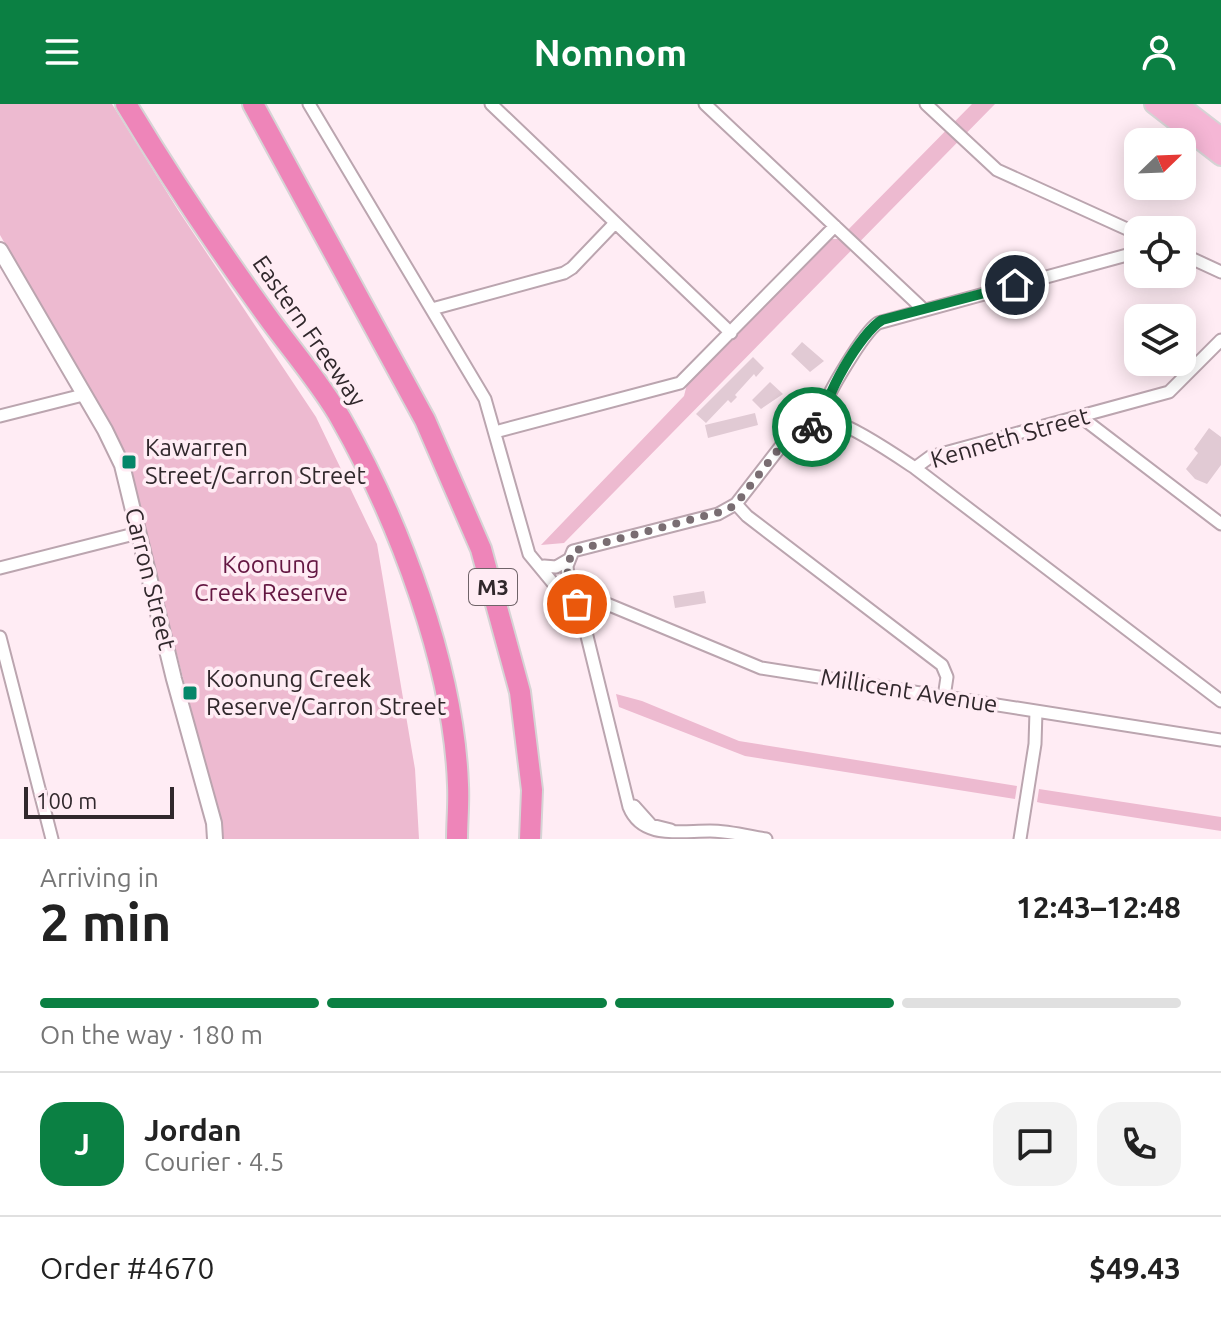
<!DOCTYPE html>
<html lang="en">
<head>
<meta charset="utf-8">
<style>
	:root { --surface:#fff; --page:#f2f2f2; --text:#222; --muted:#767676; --line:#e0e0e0; --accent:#0b8043 }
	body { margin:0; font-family:Ubuntu,sans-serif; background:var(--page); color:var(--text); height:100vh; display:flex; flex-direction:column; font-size:30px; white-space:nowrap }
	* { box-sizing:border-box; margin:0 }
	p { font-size:26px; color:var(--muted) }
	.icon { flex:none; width:44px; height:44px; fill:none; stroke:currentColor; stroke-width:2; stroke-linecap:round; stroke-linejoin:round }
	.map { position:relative; height:735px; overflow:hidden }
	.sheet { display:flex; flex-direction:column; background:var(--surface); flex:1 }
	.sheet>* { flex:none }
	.needle { width:52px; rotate:67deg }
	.controls { position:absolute; left:1124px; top:24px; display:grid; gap:16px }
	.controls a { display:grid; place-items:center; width:72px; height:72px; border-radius:16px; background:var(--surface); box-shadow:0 4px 20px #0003; font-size:40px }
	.scale { position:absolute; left:24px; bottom:20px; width:150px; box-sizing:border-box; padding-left:8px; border:4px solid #31282c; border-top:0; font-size:22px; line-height:28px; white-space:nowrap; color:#31282c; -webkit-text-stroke:6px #ffecf4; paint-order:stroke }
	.pin { position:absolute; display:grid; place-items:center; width:68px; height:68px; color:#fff; margin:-34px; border:4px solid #fff; border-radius:50%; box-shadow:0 2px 8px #0007 }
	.courier { position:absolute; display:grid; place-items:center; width:80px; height:80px; margin:-40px; border:6px solid #0b8043; border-radius:50%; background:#fff; color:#222; box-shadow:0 2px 10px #0007 }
	.head em { font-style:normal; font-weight:700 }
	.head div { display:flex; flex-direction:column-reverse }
	.head { display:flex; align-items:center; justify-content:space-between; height:136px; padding:0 40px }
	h1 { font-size:52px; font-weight:700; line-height:60px }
	.bar { display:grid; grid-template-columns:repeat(4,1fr); gap:12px 8px; align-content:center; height:96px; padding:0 40px }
	.bar i { height:10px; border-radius:6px; background:var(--line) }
	.bar .current { background:var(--accent) }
	.bar p { grid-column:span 4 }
	.line { display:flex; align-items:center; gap:20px; padding:0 40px; border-top:2px solid var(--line) }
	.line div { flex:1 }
	.round { display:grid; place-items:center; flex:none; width:84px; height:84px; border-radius:24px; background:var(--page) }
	header { display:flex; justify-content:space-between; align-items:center; height:104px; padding:0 40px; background:var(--accent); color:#fff; font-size:36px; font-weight:700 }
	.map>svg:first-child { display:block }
	.green { fill:#edbad0 }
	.building { fill:#e1cad4 }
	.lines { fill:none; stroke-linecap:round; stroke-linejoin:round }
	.minor-casing { stroke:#bba5af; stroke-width:15 }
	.tertiary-casing { stroke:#bba5af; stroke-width:18 }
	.primary-casing { stroke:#d6d4d5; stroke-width:22 }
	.motorway-casing { stroke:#d6d4d5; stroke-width:24 }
	.minor { stroke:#fff; stroke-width:11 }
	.tertiary { stroke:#fff; stroke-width:14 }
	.primary { stroke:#f5b6d5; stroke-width:18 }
	.motorway { stroke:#ee85b9; stroke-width:20 }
	.done { stroke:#796d72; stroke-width:8; stroke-dasharray:0 14.4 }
	.route { stroke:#0b8043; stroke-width:10 }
	.poi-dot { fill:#048669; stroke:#ffecf4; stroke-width:3 }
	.labels { text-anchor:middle; stroke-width:7; stroke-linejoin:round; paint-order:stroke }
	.shield { fill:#ffecf4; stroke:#6f6368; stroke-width:2 }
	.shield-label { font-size:22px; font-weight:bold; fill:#31282c }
	.street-label { font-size:24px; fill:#31282c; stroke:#ffecf4 }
	.poi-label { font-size:24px; fill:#31282c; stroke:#ffecf4; text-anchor:start }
	.park-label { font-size:24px; fill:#641742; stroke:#ffecf4 }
</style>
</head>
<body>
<header><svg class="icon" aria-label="menu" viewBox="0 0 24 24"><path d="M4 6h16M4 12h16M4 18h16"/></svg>Nomnom<svg class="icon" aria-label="person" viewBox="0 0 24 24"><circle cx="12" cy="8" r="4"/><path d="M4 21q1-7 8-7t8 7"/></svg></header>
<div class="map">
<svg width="1221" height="735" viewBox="0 0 1221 735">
	<rect width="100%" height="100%" fill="#ffecf4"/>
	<path class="green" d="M0,0H112L178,106L316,313L377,440L415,665L419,735H222V724L125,350L0,131Z
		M972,0H995L564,439L541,441L684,292L687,280L824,140L831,135H839Z
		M616,590L642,597L739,637L1017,682L1015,695L745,652L619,603Z
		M1039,685L1221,713V727L1041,699L1037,698Z"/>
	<path class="building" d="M802,238L824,257L810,268L791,250Z
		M753,253L764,264L756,273L754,270L735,291L737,293L731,299L728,296L706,319L696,310Z
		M770,278L783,290L761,305L752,296Z
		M755,309L758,321L708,334L705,321Z
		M1209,324L1221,333V361L1207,380L1195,375L1186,365L1198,349L1194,345Z
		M704,487L706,499L675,504L673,492Z"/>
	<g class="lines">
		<g class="minor-casing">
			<path id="minor" d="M309,0L485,295L529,450L562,490
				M491,0L731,229
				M705,0L924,206
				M926,0L997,66L1138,130
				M1182,150L1221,168
				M432,205L564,169L572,164L615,119
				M0,312L83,291
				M1081,313L1221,420
				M824,319C823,314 822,312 823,306C827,290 864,228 878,219L1138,148
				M495,328L680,279L835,122
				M915,364L1221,597
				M736,400L747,412L942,561L947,573L944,593
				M544,462L556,463L568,456
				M0,464L138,429
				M569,481L567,462L573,447L718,410L736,400L788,333C800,325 822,316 837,319C856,324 897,352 915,364L930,353L1169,288L1221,236
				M581,485L607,500L761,564L1221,636
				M574,501L586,528L629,703C642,735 678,727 710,727C729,727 748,732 766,735
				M585,512L603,499
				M0,533L52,735
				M634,702L651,721L671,726
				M1020,735L1035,640L1036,607"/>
		</g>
		<g class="tertiary-casing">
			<path id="tertiary" d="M0,146L105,326L122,361L174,575L214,719L215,735"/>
		</g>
		<g class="primary-casing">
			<path id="primary" d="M1154,0L1221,52
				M1178,0L1221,33"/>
		</g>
		<g class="motorway-casing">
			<path id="motorway" d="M126,0C170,73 217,143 267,212C290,244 322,281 341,315C399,417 454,563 458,681C459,699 457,717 457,735
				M253,0L425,316L481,445L520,588L532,686L530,735"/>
		</g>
		<use href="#minor" class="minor"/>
		<use href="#tertiary" class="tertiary"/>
		<use href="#primary" class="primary"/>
		<use href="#motorway" class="motorway"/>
	</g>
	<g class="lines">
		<path class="done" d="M577,500L582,496V488L578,482L569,481L567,462L573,447L727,406L736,400L788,333L812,323"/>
		<path class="route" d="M812,323L824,319C820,297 862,227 882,216L1015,181"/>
	</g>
	<g class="poi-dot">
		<rect x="121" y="350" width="16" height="16" rx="4"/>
		<rect x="182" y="581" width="16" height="16" rx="4"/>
	</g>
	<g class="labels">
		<rect class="shield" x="469" y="465" width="48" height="36" rx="6"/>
		<g class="shield-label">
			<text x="493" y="491">M3</text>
		</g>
		<g class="street-label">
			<text transform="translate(309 227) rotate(55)" y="8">Eastern Freeway</text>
			<text transform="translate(1010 334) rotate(-16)" y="8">Kenneth Street</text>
			<text transform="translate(150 475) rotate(76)" y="8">Carron Street</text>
			<text transform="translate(909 587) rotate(9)" y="8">Millicent Avenue</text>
		</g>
		<g class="poi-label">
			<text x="145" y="352">Kawarren<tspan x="145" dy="28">Street/Carron Street</tspan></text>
			<text x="206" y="583">Koonung Creek<tspan x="206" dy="28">Reserve/Carron Street</tspan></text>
		</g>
		<g class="park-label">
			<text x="271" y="469">Koonung<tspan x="271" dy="28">Creek Reserve</tspan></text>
		</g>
	</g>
</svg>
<div class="controls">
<a><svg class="needle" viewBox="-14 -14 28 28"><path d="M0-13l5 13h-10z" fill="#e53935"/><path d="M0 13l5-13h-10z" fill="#767676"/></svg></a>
<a><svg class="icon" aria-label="locate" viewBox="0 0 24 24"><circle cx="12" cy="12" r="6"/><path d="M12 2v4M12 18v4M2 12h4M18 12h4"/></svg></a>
<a><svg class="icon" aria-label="layers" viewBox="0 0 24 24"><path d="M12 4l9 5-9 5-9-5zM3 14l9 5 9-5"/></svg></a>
</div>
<div class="scale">100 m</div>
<div class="pin" style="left:577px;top:500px;background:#ea580c"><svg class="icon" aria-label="bag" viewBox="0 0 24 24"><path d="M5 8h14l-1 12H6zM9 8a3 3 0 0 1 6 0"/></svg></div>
<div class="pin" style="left:1015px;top:181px;background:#1f2937"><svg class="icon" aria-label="home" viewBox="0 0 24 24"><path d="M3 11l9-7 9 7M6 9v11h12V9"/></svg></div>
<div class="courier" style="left:812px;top:323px"><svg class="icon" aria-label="bike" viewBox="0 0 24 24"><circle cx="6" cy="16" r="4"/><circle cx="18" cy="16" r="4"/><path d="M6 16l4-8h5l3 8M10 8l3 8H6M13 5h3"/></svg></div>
</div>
<section class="sheet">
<div class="head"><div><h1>2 min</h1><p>Arriving in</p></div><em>12:43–12:48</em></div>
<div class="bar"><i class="current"></i><i class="current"></i><i class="current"></i><i></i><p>On the way · 180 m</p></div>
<div class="line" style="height:144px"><b class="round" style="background:var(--accent);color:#fff">J</b><div><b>Jordan</b><p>Courier · 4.5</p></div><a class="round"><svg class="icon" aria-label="chat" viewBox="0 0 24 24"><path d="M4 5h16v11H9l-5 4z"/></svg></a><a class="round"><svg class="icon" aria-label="phone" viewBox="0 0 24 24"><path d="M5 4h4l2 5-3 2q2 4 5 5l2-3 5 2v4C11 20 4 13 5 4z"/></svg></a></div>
<div class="line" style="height:104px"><div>Order #4670</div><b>$49.43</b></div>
</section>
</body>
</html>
